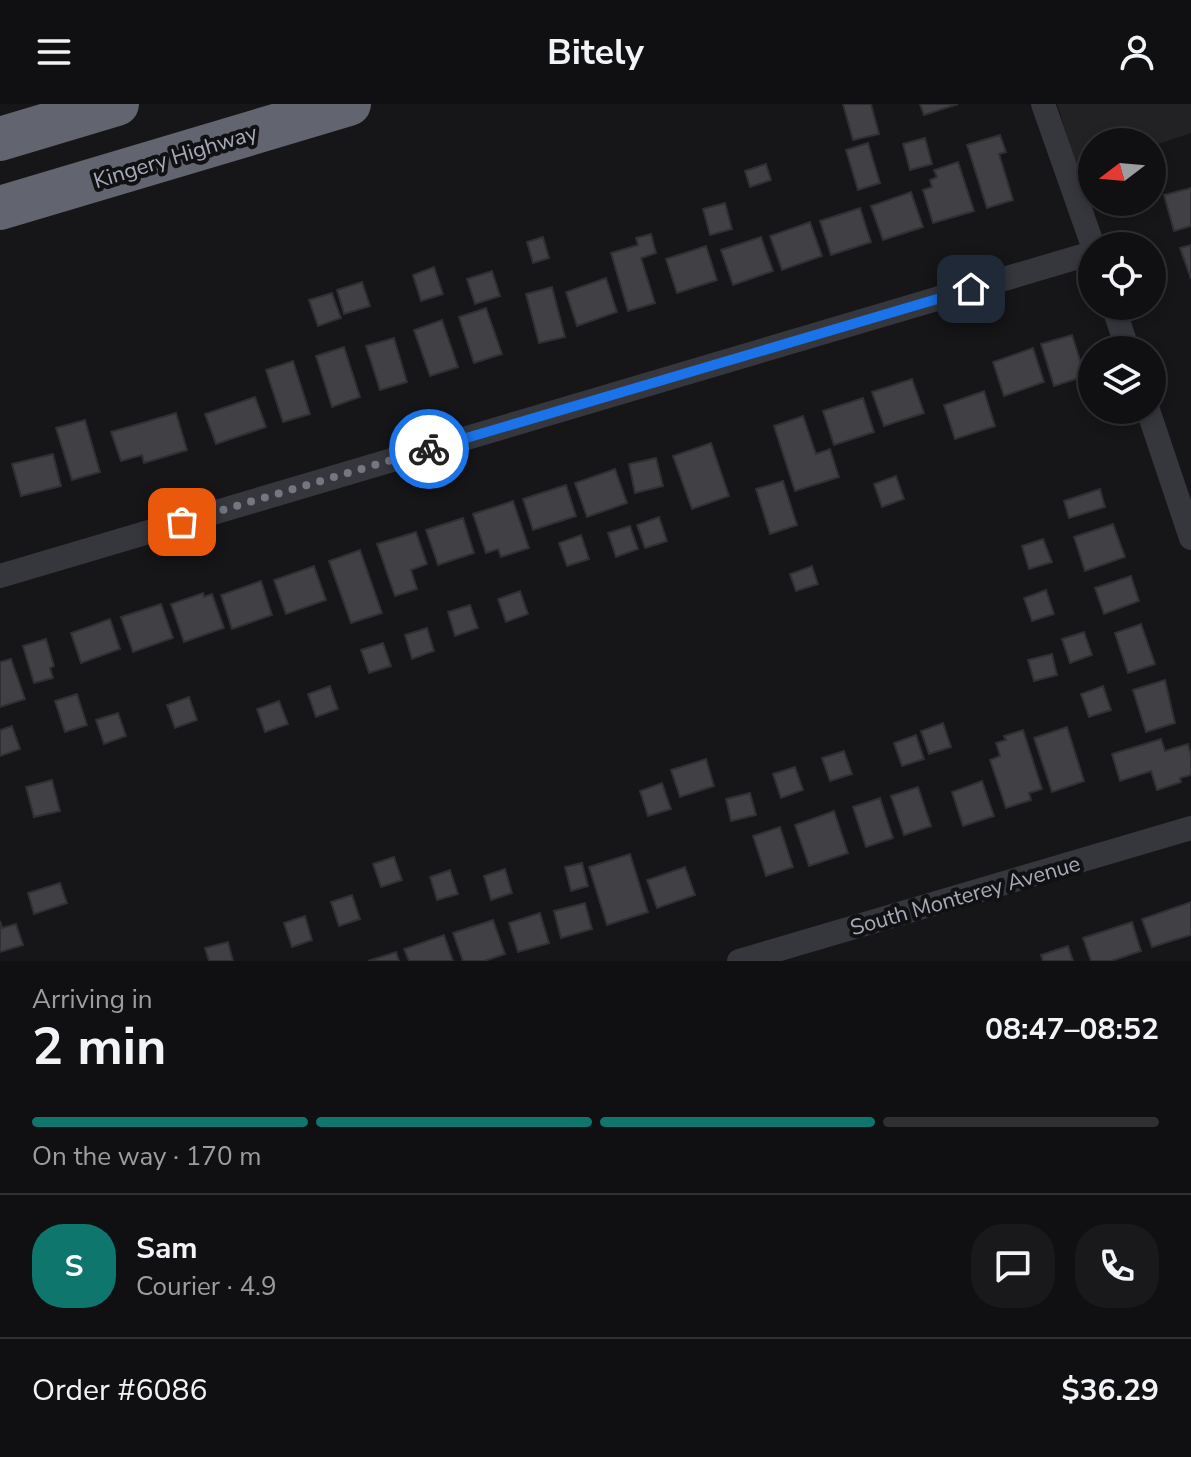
<!DOCTYPE html>
<html lang="en">
<head>
<meta charset="utf-8">
<style>
	:root { --surface:#101012; --page:#19191b; --text:#f1f3f6; --muted:#9c9d9f; --line:#303032; --accent:#0f766e }
	body { margin:0; font-family:"Nunito Sans",sans-serif; background:var(--page); color:var(--text); height:100vh; display:flex; flex-direction:column; font-size:30px; white-space:nowrap }
	* { box-sizing:border-box; margin:0 }
	p { font-size:26px; color:var(--muted) }
	.icon { flex:none; width:44px; height:44px; fill:none; stroke:currentColor; stroke-width:2; stroke-linecap:round; stroke-linejoin:round }
	.map { position:relative; height:857px; overflow:hidden }
	.side { display:flex; flex-direction:column; background:var(--surface); flex:1 }
	.side>* { flex:none }
	.needle { width:52px; rotate:254deg }
	.fabs { position:absolute; left:1078px; top:24px; display:grid; gap:16px }
	.fabs a { display:grid; place-items:center; width:88px; height:88px; border-radius:50%; background:var(--surface); box-shadow:0 4px 12px #0003,0 0 0 2px var(--line); font-size:40px }
	.pin { position:absolute; display:grid; place-items:center; width:68px; height:68px; color:#fff; margin:-34px; border-radius:16px; box-shadow:0 4px 12px #0006 }
	.courier { position:absolute; display:grid; place-items:center; width:80px; height:80px; margin:-40px; border:6px solid #1a73e8; border-radius:50%; background:#fff; color:#222; box-shadow:0 2px 10px #0007 }
	.headline em { font-style:normal; font-weight:700 }
	.headline div { display:flex; flex-direction:column-reverse }
	.headline { display:flex; align-items:center; justify-content:space-between; height:136px; padding:0 32px }
	h1 { font-size:52px; font-weight:700; line-height:60px }
	.bar { display:grid; grid-template-columns:repeat(4,1fr); gap:12px 8px; align-content:center; height:96px; padding:0 32px }
	.bar i { height:10px; border-radius:6px; background:var(--line) }
	.bar .on { background:var(--accent) }
	.bar p { grid-column:span 4 }
	.line { display:flex; align-items:center; gap:20px; padding:0 32px; border-top:2px solid var(--line) }
	.line div { flex:1 }
	.round { display:grid; place-items:center; flex:none; width:84px; height:84px; border-radius:32px; background:var(--page) }
	header { display:flex; justify-content:space-between; align-items:center; height:104px; padding:0 32px; background:var(--surface); font-size:36px; font-weight:700 }
	.map>svg:first-child { display:block }
	.built { fill:#222225 }
	.building { fill:#404045; stroke:#303034; stroke-width:2 }
	.lines { fill:none; stroke-linecap:round; stroke-linejoin:round }
	.street { stroke:#36373d; stroke-width:24 }
	.highway { stroke:#62646f; stroke-width:44 }
	.done { stroke:#747781; stroke-width:8; stroke-dasharray:0 14.4 }
	.route { stroke:#1a73e8; stroke-width:10 }
	.labels { text-anchor:middle; stroke-width:8; stroke-linejoin:round; paint-order:stroke }
	.street-label { font-size:22px; fill:#a7abb9; stroke:#111113 }
</style>
</head>
<body>
<header><svg class="icon" aria-label="menu" viewBox="0 0 24 24"><path d="M4 6h16M4 12h16M4 18h16"/></svg>Bitely<svg class="icon" aria-label="person" viewBox="0 0 24 24"><circle cx="12" cy="8" r="4"/><path d="M4 21q1-7 8-7t8 7"/></svg></header>
<div class="map">
<svg width="1191" height="857" viewBox="0 0 1191 857">
	<rect width="100%" height="100%" fill="#161618"/>
	<path class="built" d="M1057,0H1191V29L1152,42V38H1092V62L1078,67Z"/>
	<path class="building" d="M843,0H871L879,30L853,36Z
		M920,0H958L924,11Z
		M1000,31L1006,48L999,50L1013,96L987,104L967,41Z
		M925,34L932,60L910,66L903,40Z
		M868,39L880,79L858,86L846,46Z
		M958,58L974,107L933,119L923,86L932,83L930,76L937,73L934,66Z
		M766,60L771,76L750,83L745,67Z
		M1191,84V122L1174,127L1164,91Z
		M911,88L923,123L883,136L871,102Z
		M725,99L732,125L710,131L703,105Z
		M860,104L871,138L831,151L820,117Z
		M810,118L822,152L782,166L770,132Z
		M651,130L656,149L641,154L655,199L628,207L611,149L638,141L636,134Z
		M543,133L549,154L533,159L527,138Z
		M761,133L773,167L733,181L721,146Z
		M1191,141V175L1180,144Z
		M706,142L717,176L677,189L666,155Z
		M434,163L443,190L421,197L413,171Z
		M492,167L500,192L475,200L467,175Z
		M606,174L617,208L577,222L566,188Z
		M362,178L370,202L344,210L337,186Z
		M552,183L565,233L539,239L526,190Z
		M332,189L341,214L318,222L309,196Z
		M486,204L502,250L474,259L459,213Z
		M442,216L458,263L430,272L414,226Z
		M1072,231L1085,272L1054,282L1041,240Z
		M394,234L407,278L380,286L366,242Z
		M344,243L360,293L332,303L316,252Z
		M1033,244L1044,278L1004,292L993,258Z
		M293,257L310,310L283,318L266,266Z
		M912,275L924,309L884,322L872,288Z
		M984,287L995,322L955,335L944,301Z
		M255,293L266,323L216,340L205,310Z
		M863,294L874,328L834,341L823,307Z
		M176,309L187,346L144,359L142,351L121,357L111,328Z
		M803,312L816,350L830,345L839,373L795,387L774,322Z
		M85,316L100,368L72,376L56,324Z
		M711,339L729,392L692,405L673,352Z
		M53,350L61,382L21,392L12,360Z
		M656,354L663,382L635,389L629,360Z
		M615,365L627,399L587,413L575,379Z
		M896,372L904,395L882,403L874,380Z
		M783,377L797,421L770,430L756,385Z
		M566,381L576,412L533,426L523,395Z
		M1100,385L1105,403L1069,414L1064,397Z
		M513,397L529,444L501,453L498,445L486,449L473,410Z
		M659,413L667,437L645,444L637,421Z
		M463,414L474,449L438,461L426,426Z
		M1113,420L1125,453L1085,467L1074,433Z
		M630,422L638,445L616,453L608,429Z
		M416,428L427,460L411,466L417,485L395,492L377,440Z
		M581,431L589,455L567,462L559,439Z
		M1043,435L1052,458L1029,465L1022,442Z
		M360,446L382,509L351,519L329,457Z
		M314,462L326,496L286,510L274,476Z
		M812,462L818,480L796,487L790,470Z
		M1131,472L1139,497L1104,510L1095,484Z
		M261,477L272,511L232,525L221,491Z
		M1046,486L1054,510L1032,517L1024,494Z
		M520,487L528,510L506,518L498,495Z
		M203,489L204,493L212,490L224,524L184,538L171,500Z
		M161,500L173,534L133,548L121,513Z
		M470,501L478,524L455,532L448,508Z
		M110,515L120,545L81,559L71,529Z
		M1141,520L1155,560L1128,569L1115,529Z
		M427,524L434,547L412,555L405,531Z
		M1084,528L1092,551L1070,559L1062,535Z
		M46,535L54,562L50,564L53,574L34,579L23,542Z
		M383,539L391,562L369,569L361,546Z
		M1052,550L1057,571L1034,577L1028,556Z
		M11,555L25,595L0,603V558Z
		M1165,576L1175,619L1146,628L1133,586Z
		M330,582L338,605L316,613L308,590Z
		M1103,582L1111,606L1089,613L1081,590Z
		M77,590L87,621L65,628L55,597Z
		M189,593L197,616L175,624L167,601Z
		M279,597L288,620L265,628L257,605Z
		M118,609L126,632L104,640L96,616Z
		M943,619L951,643L929,650L921,627Z
		M12,622L20,645L0,652V626Z
		M1067,623L1084,677L1052,688L1034,634Z
		M1023,626L1042,685L1029,689L1031,696L1006,704L990,656L1000,652L996,639L1006,636L1004,632Z
		M916,631L924,655L902,662L894,639Z
		M1161,635L1165,647L1188,640L1191,651V671L1180,674L1181,678L1157,686L1151,667L1120,677L1112,650Z
		M844,647L852,670L830,677L822,654Z
		M706,655L714,682L680,693L671,666Z
		M795,663L803,686L781,694L773,670Z
		M52,676L60,707L34,713L26,683Z
		M982,677L994,712L963,722L952,688Z
		M662,679L671,705L648,712L640,687Z
		M918,683L931,722L904,731L891,692Z
		M750,689L756,711L731,717L726,695Z
		M880,694L893,734L866,743L853,703Z
		M834,707L848,749L809,762L795,721Z
		M780,723L793,763L766,772L753,732Z
		M630,750L648,808L607,821L589,763Z
		M394,753L402,776L381,783L373,760Z
		M582,759L588,782L571,787L565,763Z
		M685,763L695,791L657,804L647,776Z
		M505,765L512,789L491,796L484,772Z
		M450,766L458,790L437,796L430,773Z
		M60,779L67,799L34,810L28,789Z
		M352,791L360,815L339,822L331,798Z
		M1191,798V831L1152,843L1142,815Z
		M585,799L592,825L561,834L554,807Z
		M540,809L549,839L518,848L509,819Z
		M305,812L312,836L292,843L284,819Z
		M493,816L505,850L484,857H463L453,829Z
		M0,817L2,824L16,820L23,841L0,848Z
		M1132,818L1141,847L1111,857H1091L1083,834Z
		M444,831L453,857H409L404,845Z
		M228,838L233,857H209L205,844Z
		M1068,842L1073,857H1043L1041,851Z
		M396,848L399,857H368Z"/>
	<g class="lines">
		<path class="street" d="M1043,0L1093,142
			M1113,202L1128,246
			M1148,306L1191,434
			M0,472L1092,149
			M739,857L1191,724"/>
		<path class="highway" d="M0,35L117,0
			M0,104L349,0"/>
	</g>
	<g class="lines">
		<path class="done" d="M182,418L429,345"/>
		<path class="route" d="M429,345L971,185"/>
	</g>
	<g class="labels">
		<g class="street-label">
			<text transform="translate(175 52) rotate(-17)" y="8">Kingery Highway</text>
			<text transform="translate(965 791) rotate(-16)" y="8">South Monterey Avenue</text>
		</g>
	</g>
</svg>
<div class="fabs">
<a><svg class="needle" viewBox="-14 -14 28 28"><path d="M0-13l5 13h-10z" fill="#e53935"/><path d="M0 13l5-13h-10z" fill="#9c9d9f"/></svg></a>
<a><svg class="icon" aria-label="locate" viewBox="0 0 24 24"><circle cx="12" cy="12" r="6"/><path d="M12 2v4M12 18v4M2 12h4M18 12h4"/></svg></a>
<a><svg class="icon" aria-label="layers" viewBox="0 0 24 24"><path d="M12 4l9 5-9 5-9-5zM3 14l9 5 9-5"/></svg></a>
</div>
<div class="pin" style="left:182px;top:418px;background:#ea580c"><svg class="icon" aria-label="bag" viewBox="0 0 24 24"><path d="M5 8h14l-1 12H6zM9 8a3 3 0 0 1 6 0"/></svg></div>
<div class="pin" style="left:971px;top:185px;background:#1f2937"><svg class="icon" aria-label="home" viewBox="0 0 24 24"><path d="M3 11l9-7 9 7M6 9v11h12V9"/></svg></div>
<div class="courier" style="left:429px;top:345px"><svg class="icon" aria-label="bike" viewBox="0 0 24 24"><circle cx="6" cy="16" r="4"/><circle cx="18" cy="16" r="4"/><path d="M6 16l4-8h5l3 8M10 8l3 8H6M13 5h3"/></svg></div>
</div>
<section class="side">
<div class="headline"><div><h1>2 min</h1><p>Arriving in</p></div><em>08:47–08:52</em></div>
<div class="bar"><i class="on"></i><i class="on"></i><i class="on"></i><i></i><p>On the way · 170 m</p></div>
<div class="line" style="height:144px"><b class="round" style="background:var(--accent);color:#fff">S</b><div><b>Sam</b><p>Courier · 4.9</p></div><a class="round"><svg class="icon" aria-label="chat" viewBox="0 0 24 24"><path d="M4 5h16v11H9l-5 4z"/></svg></a><a class="round"><svg class="icon" aria-label="phone" viewBox="0 0 24 24"><path d="M5 4h4l2 5-3 2q2 4 5 5l2-3 5 2v4C11 20 4 13 5 4z"/></svg></a></div>
<div class="line" style="height:104px"><div>Order #6086</div><b>$36.29</b></div>
</section>
</body>
</html>
